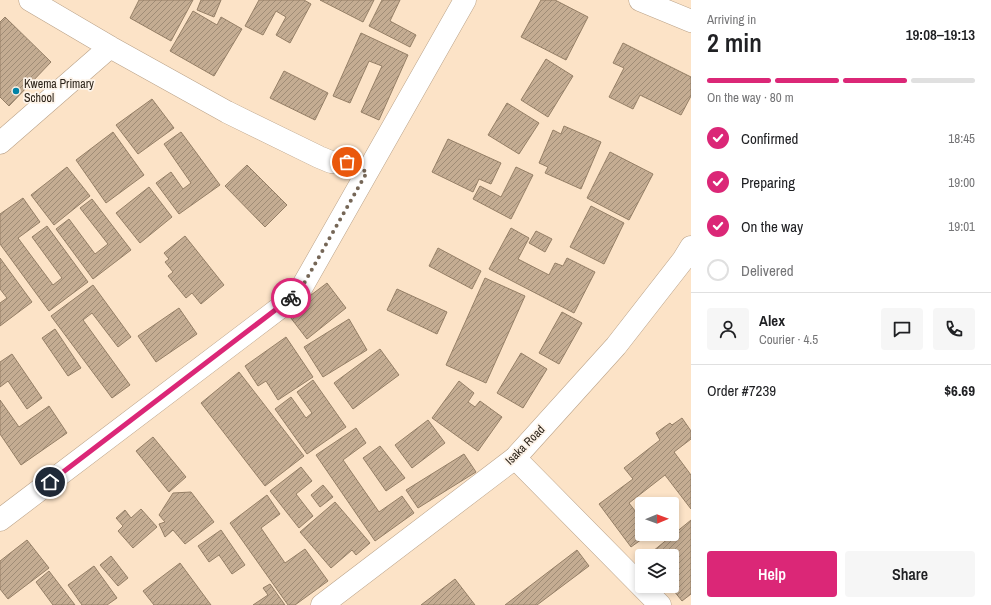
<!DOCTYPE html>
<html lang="en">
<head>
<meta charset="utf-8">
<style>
	:root { --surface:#fff; --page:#f6f6f6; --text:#202124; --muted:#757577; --line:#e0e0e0; --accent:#db2777 }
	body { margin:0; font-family:"Archivo Narrow",sans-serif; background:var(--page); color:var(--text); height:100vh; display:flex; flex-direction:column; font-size:15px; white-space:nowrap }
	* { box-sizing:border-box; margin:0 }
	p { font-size:13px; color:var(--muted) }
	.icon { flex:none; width:22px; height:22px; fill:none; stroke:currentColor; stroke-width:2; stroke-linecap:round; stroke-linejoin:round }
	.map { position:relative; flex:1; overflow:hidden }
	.details { display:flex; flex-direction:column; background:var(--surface); width:300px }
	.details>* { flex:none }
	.needle { width:26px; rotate:89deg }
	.buttons { position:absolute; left:635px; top:497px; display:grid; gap:8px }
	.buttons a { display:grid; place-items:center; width:44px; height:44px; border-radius:4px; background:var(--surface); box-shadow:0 2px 6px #0003; font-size:20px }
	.pin { position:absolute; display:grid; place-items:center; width:34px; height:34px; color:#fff; margin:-17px; border:2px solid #fff; border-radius:50%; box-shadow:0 1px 4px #0007 }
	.courier { position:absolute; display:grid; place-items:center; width:40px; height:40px; margin:-20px; border:3px solid #db2777; border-radius:50%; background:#fff; color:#222; box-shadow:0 1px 5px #0007 }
	.summary em { font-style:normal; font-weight:600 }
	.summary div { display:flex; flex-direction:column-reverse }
	.summary { display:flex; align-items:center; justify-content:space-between; height:68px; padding:0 16px }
	h1 { font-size:26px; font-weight:600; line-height:30px }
	.bar { display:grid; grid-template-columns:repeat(4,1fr); gap:6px 4px; align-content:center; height:48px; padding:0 16px }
	.bar i { height:5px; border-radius:3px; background:var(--line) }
	.bar .active { background:var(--accent) }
	.bar p { grid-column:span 4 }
	.line { display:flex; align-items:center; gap:10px; padding:0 16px; border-top:1px solid var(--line) }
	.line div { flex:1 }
	.round { display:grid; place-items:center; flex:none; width:42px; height:42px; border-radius:4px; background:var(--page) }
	ol { padding:0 16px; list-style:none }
	li { display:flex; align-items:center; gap:12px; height:44px }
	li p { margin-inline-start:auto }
	li .icon { padding:4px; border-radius:50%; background:var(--accent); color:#fff; stroke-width:4 }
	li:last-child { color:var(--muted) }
	li i { width:22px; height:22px; border:2px solid var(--line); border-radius:50% }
	.cta { display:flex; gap:8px; margin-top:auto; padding:8px 16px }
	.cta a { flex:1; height:46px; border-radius:4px; background:var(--accent); color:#fff; font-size:16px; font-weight:600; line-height:46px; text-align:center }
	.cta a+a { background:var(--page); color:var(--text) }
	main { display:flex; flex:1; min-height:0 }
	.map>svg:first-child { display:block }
	.building { fill:url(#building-hatch); stroke:#957f66 }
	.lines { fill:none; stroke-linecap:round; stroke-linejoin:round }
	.street-casing { stroke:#baa288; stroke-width:23 }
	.secondary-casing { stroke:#baa288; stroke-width:23 }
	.street { stroke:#fff; stroke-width:22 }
	.secondary { stroke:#fff; stroke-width:22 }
	.done { stroke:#756656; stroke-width:4; stroke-dasharray:0 7.2 }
	.route { stroke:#db2777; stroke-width:5 }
	.poi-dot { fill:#0082a6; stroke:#fdf3e8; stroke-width:1.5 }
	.labels { text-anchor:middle; stroke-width:3.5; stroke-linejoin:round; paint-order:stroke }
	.poi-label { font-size:12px; fill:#2c2319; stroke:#fdf3e8; text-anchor:start }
	.street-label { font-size:12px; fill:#2c2319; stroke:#fdf3e8 }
</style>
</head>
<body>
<main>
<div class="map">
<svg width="691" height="605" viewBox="0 0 691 605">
	<defs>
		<pattern id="building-hatch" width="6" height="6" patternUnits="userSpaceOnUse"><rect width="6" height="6" fill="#c4ac92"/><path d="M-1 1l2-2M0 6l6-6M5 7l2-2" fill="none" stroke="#9f8c76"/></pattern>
	</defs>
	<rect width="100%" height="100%" fill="#fce3c7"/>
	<path class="building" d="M139,0H193L171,41L130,18Z
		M201,0H221L214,17L197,10Z
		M259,0H304L311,4L290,43L276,35L286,17L276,11L263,35L245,26Z
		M320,0H374L363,22Z
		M382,0H400L390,21L416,35L410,47L369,26Z
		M541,0H555L588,17L566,60L521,37Z
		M193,11L217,25L221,17L242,29L214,76L170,51Z
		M5,17L51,62L9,106L0,97V22Z
		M361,33L408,55L379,120L361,112L382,66L369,61L350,103L333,96Z
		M623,43L691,77V96L681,115L640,95L633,109L609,97L624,68L613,63Z
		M546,59L573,76L548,117L521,100Z
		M284,71L328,93L315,120L270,98Z
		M152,99L174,128L138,154L116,125Z
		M507,103L539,123L519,154L488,135Z
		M564,126L601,142L581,189L545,173L548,167L539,163L553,130L561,134Z
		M113,132L144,175L106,203L76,160Z
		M181,132L220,185L179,214L156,183L171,172L183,189L191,183L164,144Z
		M448,139L501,163L491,184L479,179L473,192L432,172Z
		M610,152L653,174L629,220L587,198Z
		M247,165L287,205L265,227L225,186Z
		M67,167L90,196L54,225L31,195Z
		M516,167L533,175L511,219L473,199L480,186L501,197Z
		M149,187L172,217L140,243L116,213Z
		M23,198L40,222L18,238L53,285L62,278L32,237L47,226L88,282L49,311L0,244V214Z
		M92,199L131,250L93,279L56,229L69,219L95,254L108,244L80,208Z
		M591,206L624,223L604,264L570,247Z
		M511,228L529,238L518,259L549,275L555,263L563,266L567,258L595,272L574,313L489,269Z
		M536,231L552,239L545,252L529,243Z
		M185,236L224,285L201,304L192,293L186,298L168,276L173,272L165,262L169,259L164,253Z
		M438,248L481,271L472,289L429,266Z
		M0,258L32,302L0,326V303L7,298L0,289Z
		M485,278L525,296L486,383L446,365Z
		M327,283L346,308L307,339L287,313Z
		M93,285L131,337L118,347L92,313L83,320L130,385L112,398L51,316Z
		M397,289L447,312L437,334L387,310Z
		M179,308L197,334L156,362L138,336Z
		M562,312L582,323L559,364L539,353Z
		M349,319L367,350L323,377L304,347Z
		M55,329L81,368L68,376L42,338Z
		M286,337L313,377L278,400L266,381L258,386L245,366Z
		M380,349L399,375L353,409L334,383Z
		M521,353L547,369L523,408L497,393Z
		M12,354L42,398L27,409L8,381L0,387V362Z
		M239,372L304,456L265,486L201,403Z
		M313,380L346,427L307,454L275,409L291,397L306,418L312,413L297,392Z
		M459,381L474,393L468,402L475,407L480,401L502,417L478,451L432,418Z
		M0,400L19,427L49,406L67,433L21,465L0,434Z
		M682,418L691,431V439L674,452L691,475V509L665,475L629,503L642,520V534H649L631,547L599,504L633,479L624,468L660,440L656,433L670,423L672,425Z
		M428,420L445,443L412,468L395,445Z
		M356,428L366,443L343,460L379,512L402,496L414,513L375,541L316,455Z
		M153,437L186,477L169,492L136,451Z
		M380,446L405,478L386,491L363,458Z
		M464,454L476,472L418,508L406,490Z
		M301,467L312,481L296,494L313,516L299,528L270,491Z
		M323,485L333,497L320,507L311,495Z
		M191,492L214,522L185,544L173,530L165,537L159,524L165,522L159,515L173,493Z
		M267,495L280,514L261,528L285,563L305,549L328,581L295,605H288L230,523Z
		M335,502L370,543L356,555L352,550L331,568L300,532Z
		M141,509L157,527L133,548L118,531L123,526L116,518L125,510L131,518Z
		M691,520V594L682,601L670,586H672V556H647Z
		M221,530L245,565L232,574L219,555L209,562L198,546Z
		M27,540L49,568L8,599L0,589V561Z
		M577,550L589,566L537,605H505Z
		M111,556L128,578L118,586L100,565Z
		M180,563L211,605H154L143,591Z
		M94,566L117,598L107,605H82L68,585Z
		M49,571L75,605H53L36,582Z
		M455,579L475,605H421Z
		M270,584L285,605H253L268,595L263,588Z"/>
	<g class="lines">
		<g class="street-casing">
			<path id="street" d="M30,0L110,47L227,112L319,157L331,162L347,163L367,171
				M640,0L691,21
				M0,143L110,47
				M515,458L660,605
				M0,520L298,294L465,0"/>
		</g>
		<g class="secondary-casing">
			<path id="secondary" d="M322,605L515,458L616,346L683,260L691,247"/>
		</g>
		<use href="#street" class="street"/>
		<use href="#secondary" class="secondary"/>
	</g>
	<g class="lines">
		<path class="done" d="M291,298L298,294L367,172L347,162"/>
		<path class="route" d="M50,482L291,298"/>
	</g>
	<circle class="poi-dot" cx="16" cy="91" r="4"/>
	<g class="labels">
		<g class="poi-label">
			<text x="24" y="88">Kwema Primary<tspan x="24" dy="14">School</tspan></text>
		</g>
		<g class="street-label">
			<text transform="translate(525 445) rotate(-45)" y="4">Isaka Road</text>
		</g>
	</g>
</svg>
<div class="buttons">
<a><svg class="needle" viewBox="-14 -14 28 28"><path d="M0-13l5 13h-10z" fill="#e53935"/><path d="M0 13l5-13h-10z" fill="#757577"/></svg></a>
<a><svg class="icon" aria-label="layers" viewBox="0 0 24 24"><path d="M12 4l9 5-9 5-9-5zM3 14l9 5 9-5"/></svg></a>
</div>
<div class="pin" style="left:347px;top:162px;background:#ea580c"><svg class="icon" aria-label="bag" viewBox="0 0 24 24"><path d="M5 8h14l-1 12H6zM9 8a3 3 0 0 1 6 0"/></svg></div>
<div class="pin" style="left:50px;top:482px;background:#1f2937"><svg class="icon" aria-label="home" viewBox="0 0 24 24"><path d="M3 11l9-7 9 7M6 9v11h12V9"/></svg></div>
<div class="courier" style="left:291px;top:298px"><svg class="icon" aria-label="bike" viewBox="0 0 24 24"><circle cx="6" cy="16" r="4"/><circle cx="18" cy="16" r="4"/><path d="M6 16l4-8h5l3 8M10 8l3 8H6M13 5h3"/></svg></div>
</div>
<section class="details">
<div class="summary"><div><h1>2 min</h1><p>Arriving in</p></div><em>19:08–19:13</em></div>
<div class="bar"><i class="active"></i><i class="active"></i><i class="active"></i><i></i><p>On the way · 80 m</p></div>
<ol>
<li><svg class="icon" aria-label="check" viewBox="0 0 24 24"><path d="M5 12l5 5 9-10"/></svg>Confirmed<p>18:45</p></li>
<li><svg class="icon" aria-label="check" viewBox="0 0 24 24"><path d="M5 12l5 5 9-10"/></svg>Preparing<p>19:00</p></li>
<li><svg class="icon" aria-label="check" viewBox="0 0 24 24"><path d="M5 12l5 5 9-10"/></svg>On the way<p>19:01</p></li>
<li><i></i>Delivered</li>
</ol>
<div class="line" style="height:72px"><a class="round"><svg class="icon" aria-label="person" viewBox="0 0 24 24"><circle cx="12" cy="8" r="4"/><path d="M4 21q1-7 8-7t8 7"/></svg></a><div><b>Alex</b><p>Courier · 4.5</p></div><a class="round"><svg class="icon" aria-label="chat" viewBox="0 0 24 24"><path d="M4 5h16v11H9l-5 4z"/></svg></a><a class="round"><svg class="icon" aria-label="phone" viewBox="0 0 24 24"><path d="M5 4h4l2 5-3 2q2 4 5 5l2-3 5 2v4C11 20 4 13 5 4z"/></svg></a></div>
<div class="line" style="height:52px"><div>Order #7239</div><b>$6.69</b></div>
<div class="cta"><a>Help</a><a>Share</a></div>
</section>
</main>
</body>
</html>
